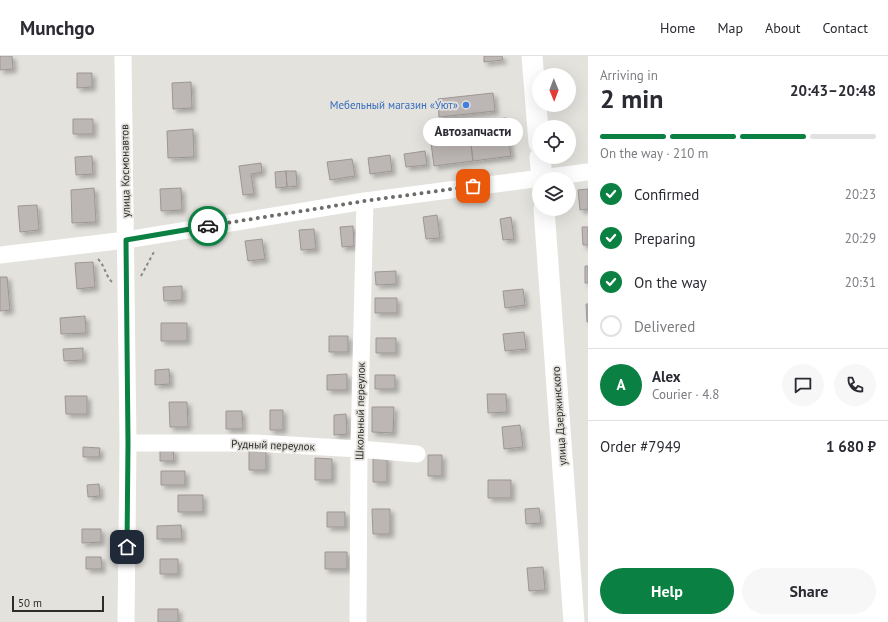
<!DOCTYPE html>
<html lang="en">
<head>
<meta charset="utf-8">
<style>
	:root { --surface:#fff; --page:#f7f7f7; --text:#2b2b33; --muted:#7c7c81; --line:#e1e1e2; --accent:#0b8043 }
	body { margin:0; font-family:"PT Sans",sans-serif; background:var(--page); color:var(--text); height:100vh; display:flex; flex-direction:column; font-size:15px; white-space:nowrap }
	* { box-sizing:border-box; margin:0 }
	p { font-size:13px; color:var(--muted) }
	.icon { flex:none; width:22px; height:22px; fill:none; stroke:currentColor; stroke-width:2; stroke-linecap:round; stroke-linejoin:round }
	.map { position:relative; flex:1; overflow:hidden }
	.drawer { display:flex; flex-direction:column; background:var(--surface); width:300px }
	.drawer>* { flex:none }
	.needle { width:26px; rotate:179deg }
	.controls { position:absolute; left:532px; top:12px; display:grid; gap:8px }
	.controls a { display:grid; place-items:center; width:44px; height:44px; border-radius:50%; background:var(--surface); box-shadow:0 4px 16px #0002; font-size:20px }
	.scale { position:absolute; left:12px; bottom:10px; width:92px; box-sizing:border-box; padding-left:4px; border:2px solid #2d2c2a; border-top:0; font-size:11px; line-height:14px; white-space:nowrap; color:#2d2c2a; -webkit-text-stroke:3px #e4e2dd; paint-order:stroke }
	.pin { position:absolute; display:grid; place-items:center; width:34px; height:34px; color:#fff; margin:-17px; border-radius:8px; box-shadow:0 2px 6px #0006 }
	.courier { position:absolute; display:grid; place-items:center; width:40px; height:40px; margin:-20px; border:3px solid #0b8043; border-radius:50%; background:#fff; color:#222; box-shadow:0 1px 5px #0007 }
	.bubble { position:absolute; height:28px; border-radius:14px; background:var(--surface); box-shadow:0 4px 16px #0002; font-size:13px; font-weight:800; line-height:28px; text-align:center }
	.head em { font-style:normal; font-weight:800 }
	.head div { display:flex; flex-direction:column-reverse }
	.head { display:flex; align-items:center; justify-content:space-between; height:68px; padding:0 12px }
	h1 { font-size:26px; font-weight:800; line-height:30px }
	.bar { display:grid; grid-template-columns:repeat(4,1fr); gap:6px 4px; align-content:center; height:48px; padding:0 12px }
	.bar i { height:5px; border-radius:3px; background:var(--line) }
	.bar .active { background:var(--accent) }
	.bar p { grid-column:span 4 }
	.line { display:flex; align-items:center; gap:10px; padding:0 12px; border-top:1px solid var(--line) }
	.line div { flex:1 }
	.round { display:grid; place-items:center; flex:none; width:42px; height:42px; border-radius:21px; background:var(--page) }
	ol { padding:0 12px; list-style:none }
	li { display:flex; align-items:center; gap:12px; height:44px }
	li p { margin-inline-start:auto }
	li .icon { padding:4px; border-radius:50%; background:var(--accent); color:#fff; stroke-width:4 }
	li:last-child { color:var(--muted) }
	li i { width:22px; height:22px; border:2px solid var(--line); border-radius:50% }
	.cta { display:flex; gap:8px; margin-top:auto; padding:8px 12px }
	.cta a { flex:1; height:46px; border-radius:24px; background:var(--accent); color:#fff; font-size:16px; font-weight:800; line-height:46px; text-align:center }
	.cta a+a { background:var(--page); color:var(--text) }
	header { display:flex; align-items:center; gap:24px; box-sizing:border-box; height:56px; padding:0 20px; background:var(--surface); border-bottom:1px solid var(--line) }
	header strong { font-size:19px }
	nav { display:flex; gap:22px; margin-inline-start:auto; font-size:14px }
	main { display:flex; flex:1; min-height:0 }
	.map>svg:first-child { display:block }
	.building { fill:#bcb6b4; stroke:#9d9695; filter:url(#shadow) }
	.lines { fill:none; stroke-linecap:round; stroke-linejoin:round }
	.path { stroke:#8a8885; stroke-width:2; stroke-dasharray:3 3; stroke-linecap:butt }
	.minor { stroke:#fff; stroke-width:17 }
	.major { stroke:#fff; stroke-width:21 }
	.done { stroke:#6d6c69; stroke-width:4; stroke-dasharray:0 7.2 }
	.route { stroke:#0b8043; stroke-width:5 }
	.shop-dot { fill:#3f7fe0; stroke:#e4e2dd; stroke-width:1.5 }
	.labels { text-anchor:middle; stroke-width:3.5; stroke-linejoin:round; paint-order:stroke }
	.shop-label { font-size:11px; fill:#366cbe; stroke:#e4e2dd; text-anchor:end }
	.street-label { font-size:11px; fill:#2d2c2a; stroke:#e4e2dd }
</style>
</head>
<body>
<header>
<strong>Munchgo</strong>
<nav><a>Home</a><a>Map</a><a>About</a><a>Contact</a></nav>
</header>
<main>
<div class="map">
<svg width="588" height="566" viewBox="0 0 588 566">
	<defs>
		<filter id="shadow"><feDropShadow dx="3.5" dy="3.5" stdDeviation="2" flood-color="#0004"/></filter>
	</defs>
	<rect width="100%" height="100%" fill="#e4e2dd"/>
	<path class="building" d="M0,0H12L13,13L0,14Z
		M484,0H502L503,4L484,6Z
		M77,17H92V31L77,32Z
		M191,26L192,52L173,53L172,27Z
		M493,37L495,55L439,61L438,43Z
		M506,62L507,74L470,79L468,66Z
		M73,63H93V78H73Z
		M468,66L473,105L434,110L429,72Z
		M193,73L194,101L168,102L167,75Z
		M507,74L511,100L473,105L470,79Z
		M425,95L427,109L406,111L404,98Z
		M390,99L392,115L370,118L368,102Z
		M92,100L93,118L76,119L75,101Z
		M352,103L355,120L330,124L327,106Z
		M261,107L262,116L251,118L254,138L243,139L239,110Z
		M286,115L287,131L276,132L275,116Z
		M286,115H296L297,130L287,131Z
		M94,132L96,166L72,167L71,134Z
		M181,132L182,154L161,155L160,133Z
		M588,133V153L580,154L578,134Z
		M37,149L39,174L20,176L18,150Z
		M437,159L440,182L426,183L423,161Z
		M511,161L514,183L503,184L500,163Z
		M353,170L354,190L342,191L340,171Z
		M582,171H588V189H583Z
		M314,173L316,193L301,194L299,174Z
		M262,183L265,203L248,205L245,185Z
		M93,206L95,231L77,233L75,207Z
		M585,210H588V227H585Z
		M396,215V228L376,229L375,216Z
		M0,221H7L10,254L0,255Z
		M182,230V244L164,245L163,231Z
		M523,233L525,249L505,252L503,235Z
		M375,242H397V257H375Z
		M586,248H588V266H587Z
		M85,260L86,277L61,278L60,262Z
		M161,267H187V285H161Z
		M524,276L526,293L505,295L503,278Z
		M329,280H348V296H329Z
		M376,282H396V297H376Z
		M83,292V304L64,305L63,293Z
		M169,313L170,328L155,329V314Z
		M347,318V334H327V319Z
		M375,319H395V333H375Z
		M487,338H506L507,356L488,357Z
		M65,340H87V358H66Z
		M169,346H187L188,371H170Z
		M372,351H394L393,377L372,376Z
		M270,354H283V374H270Z
		M226,355H242L243,373H226Z
		M346,358L347,378L334,379V359Z
		M520,369L523,391L504,393L502,371Z
		M83,391L100,392L99,401H83Z
		M173,393L174,405H160V394Z
		M249,394H266V414H249Z
		M428,399H442V420H428Z
		M373,401H387V426H373Z
		M315,402L332,403V424H315Z
		M161,415H185V429H161Z
		M488,424H511V442H488Z
		M99,428L100,440L88,441L87,429Z
		M178,439H203V456H178Z
		M539,452L541,467L526,468L525,453Z
		M372,453H390V478H373Z
		M327,456H345V471H327Z
		M181,469L182,483H157V470Z
		M82,473H101V486L82,487Z
		M325,496H347V513H325Z
		M86,501H101L102,513H86Z
		M160,503H178V518H160Z
		M543,511L545,534L529,535L527,512Z
		M158,553H178V566H158Z"/>
	<g class="lines">
		<path class="path" d="M98,203C105,210 105,219 112,226
			M141,220L155,194"/>
		<path class="minor" d="M123,0L128,387L126,566
			M0,199L126,184L365,145L588,116
			M128,387H255L359,393L417,398
			M358,566L359,393L365,145"/>
		<path class="major" d="M532,0L539,87
			M540,101L542,123
			M544,153L574,566"/>
	</g>
	<g class="lines">
		<path class="done" d="M208,170L365,145L473,130"/>
		<path class="route" d="M127,491L128,387L126,184L208,170"/>
	</g>
	<circle class="shop-dot" cx="466" cy="49" r="4"/>
	<g class="labels">
		<g class="shop-label">
			<text x="458" y="53">Мебельный магазин «Уют»</text>
		</g>
		<g class="street-label">
			<text transform="translate(125 115) rotate(-91)" y="4">улица Космонавтов</text>
			<text transform="translate(360 355) rotate(-89)" y="4">Школьный переулок</text>
			<text transform="translate(559 360) rotate(-94)" y="4">улица Дзержинского</text>
			<text transform="translate(273 389) rotate(2)" y="4">Рудный переулок</text>
		</g>
	</g>
</svg>
<div class="controls">
<a><svg class="needle" viewBox="-14 -14 28 28"><path d="M0-13l5 13h-10z" fill="#e53935"/><path d="M0 13l5-13h-10z" fill="#7c7c81"/></svg></a>
<a><svg class="icon" aria-label="locate" viewBox="0 0 24 24"><circle cx="12" cy="12" r="6"/><path d="M12 2v4M12 18v4M2 12h4M18 12h4"/></svg></a>
<a><svg class="icon" aria-label="layers" viewBox="0 0 24 24"><path d="M12 4l9 5-9 5-9-5zM3 14l9 5 9-5"/></svg></a>
</div>
<div class="scale">50 m</div>
<div class="pin" style="left:473px;top:130px;background:#ea580c"><svg class="icon" aria-label="bag" viewBox="0 0 24 24"><path d="M5 8h14l-1 12H6zM9 8a3 3 0 0 1 6 0"/></svg></div>
<div class="pin" style="left:127px;top:491px;background:#1f2937"><svg class="icon" aria-label="home" viewBox="0 0 24 24"><path d="M3 11l9-7 9 7M6 9v11h12V9"/></svg></div>
<div class="courier" style="left:208px;top:170px"><svg class="icon" aria-label="car" viewBox="0 0 24 24"><path d="M5 17H2v-5l4-1 3-4h7l3 4 3 1v5h-3M9 17h6M6 11h13"/><circle cx="7" cy="17" r="2"/><circle cx="17" cy="17" r="2"/></svg></div>
<div class="bubble" style="left:423px;top:62px;width:100px">Автозапчасти</div>
</div>
<section class="drawer">
<div class="head"><div><h1>2 min</h1><p>Arriving in</p></div><em>20:43–20:48</em></div>
<div class="bar"><i class="active"></i><i class="active"></i><i class="active"></i><i></i><p>On the way · 210 m</p></div>
<ol>
<li><svg class="icon" aria-label="check" viewBox="0 0 24 24"><path d="M5 12l5 5 9-10"/></svg>Confirmed<p>20:23</p></li>
<li><svg class="icon" aria-label="check" viewBox="0 0 24 24"><path d="M5 12l5 5 9-10"/></svg>Preparing<p>20:29</p></li>
<li><svg class="icon" aria-label="check" viewBox="0 0 24 24"><path d="M5 12l5 5 9-10"/></svg>On the way<p>20:31</p></li>
<li><i></i>Delivered</li>
</ol>
<div class="line" style="height:72px"><b class="round" style="background:var(--accent);color:#fff">A</b><div><b>Alex</b><p>Courier · 4.8</p></div><a class="round"><svg class="icon" aria-label="chat" viewBox="0 0 24 24"><path d="M4 5h16v11H9l-5 4z"/></svg></a><a class="round"><svg class="icon" aria-label="phone" viewBox="0 0 24 24"><path d="M5 4h4l2 5-3 2q2 4 5 5l2-3 5 2v4C11 20 4 13 5 4z"/></svg></a></div>
<div class="line" style="height:52px"><div>Order #7949</div><b>1 680 ₽</b></div>
<div class="cta"><a>Help</a><a>Share</a></div>
</section>
</main>
</body>
</html>
